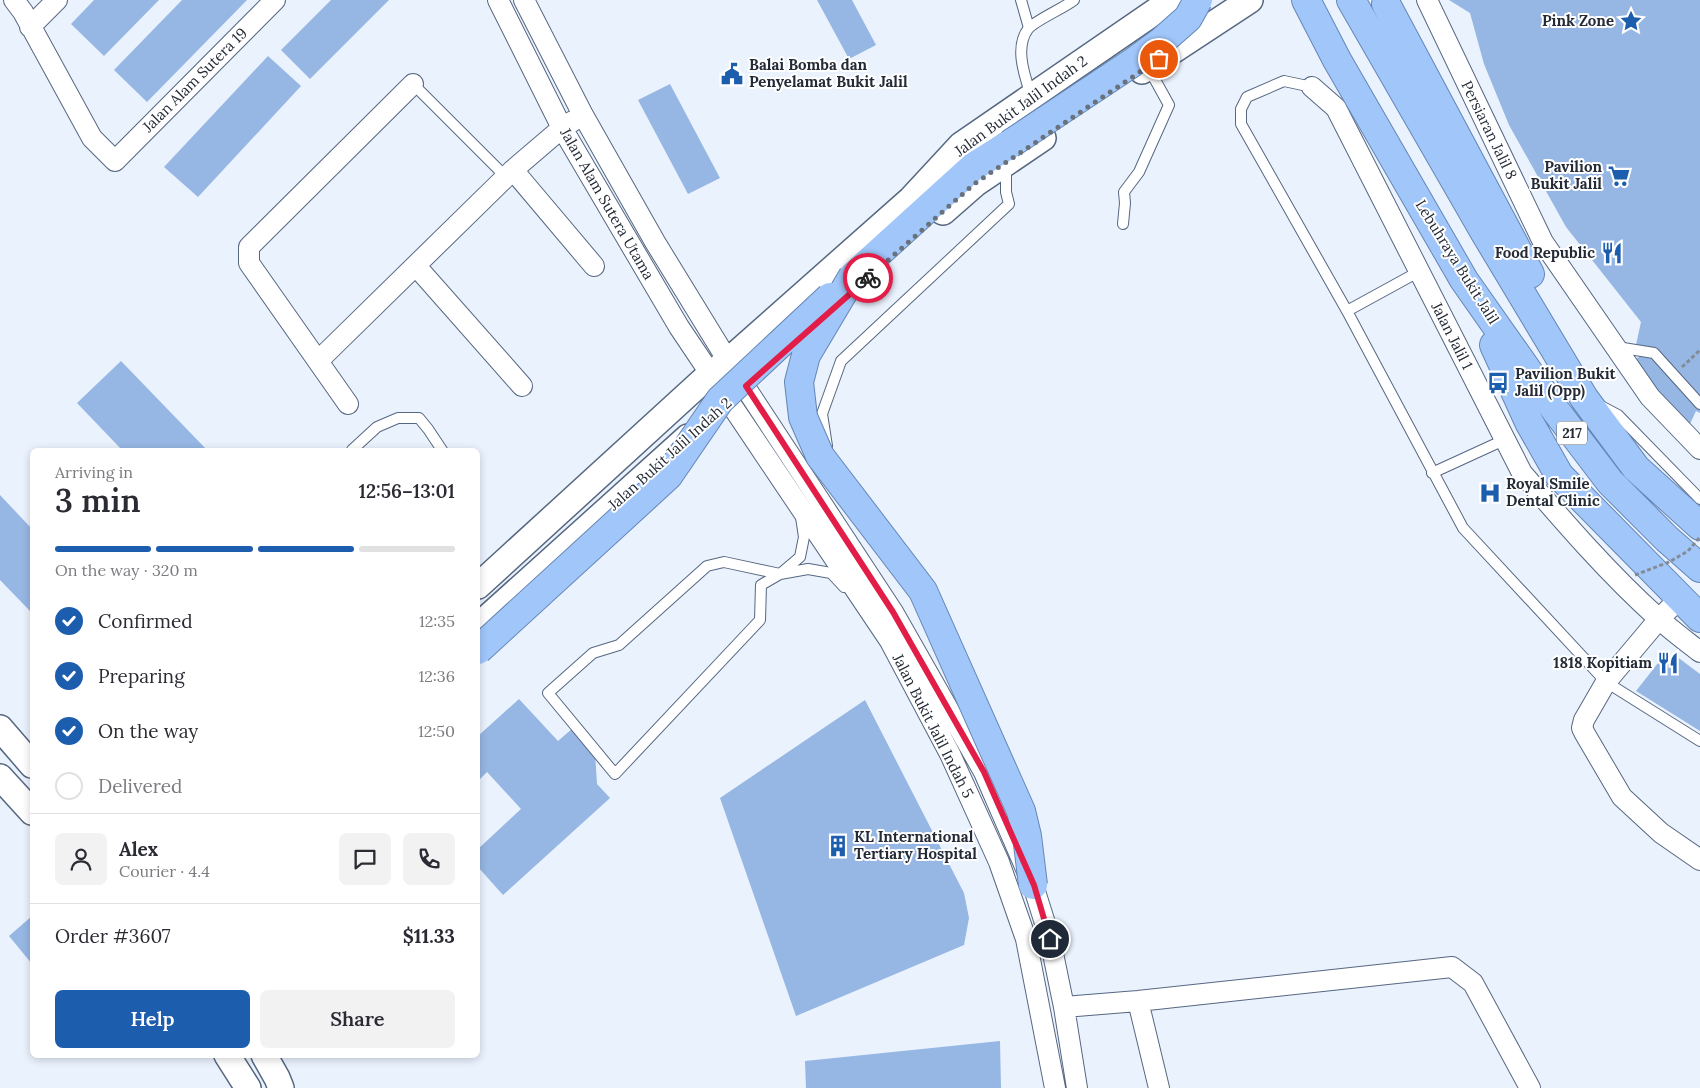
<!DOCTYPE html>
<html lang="en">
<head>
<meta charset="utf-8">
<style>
	:root { --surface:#fff; --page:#f2f2f3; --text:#2b2b33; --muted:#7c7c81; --line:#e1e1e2; --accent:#1d5dae }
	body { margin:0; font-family:Lora,serif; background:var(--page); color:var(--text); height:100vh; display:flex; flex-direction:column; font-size:19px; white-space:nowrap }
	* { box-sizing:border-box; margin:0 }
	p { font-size:16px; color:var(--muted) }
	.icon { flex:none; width:28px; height:28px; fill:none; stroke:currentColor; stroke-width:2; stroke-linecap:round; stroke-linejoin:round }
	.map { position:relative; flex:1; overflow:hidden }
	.sheet { position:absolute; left:30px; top:448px; width:450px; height:610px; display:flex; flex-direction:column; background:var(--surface); border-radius:8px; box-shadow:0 2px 8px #0003 }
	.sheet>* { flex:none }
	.pin { position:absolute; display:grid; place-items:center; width:42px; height:42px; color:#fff; margin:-21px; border:2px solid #fff; border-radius:50%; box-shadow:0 1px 5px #0007 }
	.courier { position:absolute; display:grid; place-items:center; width:50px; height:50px; margin:-25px; border:4px solid #e11d48; border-radius:50%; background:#fff; color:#222; box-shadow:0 1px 6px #0007 }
	.summary em { font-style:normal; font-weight:600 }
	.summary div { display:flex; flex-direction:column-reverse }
	.summary { display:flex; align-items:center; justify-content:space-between; height:85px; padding:0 25px }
	h1 { font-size:32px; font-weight:600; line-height:38px }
	.bar { display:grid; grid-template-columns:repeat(4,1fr); gap:8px 5px; align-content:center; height:60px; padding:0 25px }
	.bar i { height:6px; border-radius:4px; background:var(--line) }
	.bar .active { background:var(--accent) }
	.bar p { grid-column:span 4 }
	.line { display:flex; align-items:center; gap:12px; padding:0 25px; border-top:1px solid var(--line) }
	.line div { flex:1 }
	.round { display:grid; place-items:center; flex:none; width:52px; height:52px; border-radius:8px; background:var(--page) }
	ol { padding:0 25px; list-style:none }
	li { display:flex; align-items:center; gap:15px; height:55px }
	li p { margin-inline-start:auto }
	li .icon { padding:5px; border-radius:50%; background:var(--accent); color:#fff; stroke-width:4 }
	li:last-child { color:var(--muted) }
	li i { width:28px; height:28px; border:2px solid var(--line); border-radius:50% }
	.button { display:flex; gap:10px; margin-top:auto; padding:10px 25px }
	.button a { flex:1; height:58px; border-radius:8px; background:var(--accent); color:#fff; font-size:20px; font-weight:600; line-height:58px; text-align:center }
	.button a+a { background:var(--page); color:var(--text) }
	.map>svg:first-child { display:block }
	.building { fill:#96b6e3 }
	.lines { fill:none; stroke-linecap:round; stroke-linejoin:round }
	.service-casing { stroke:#566780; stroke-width:12 }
	.minor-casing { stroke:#566780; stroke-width:22 }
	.tertiary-casing { stroke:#566780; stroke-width:28 }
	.trunk-casing { stroke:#6586b5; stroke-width:30 }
	.path { stroke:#848b97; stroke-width:3; stroke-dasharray:4 2.5; stroke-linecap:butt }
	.service { stroke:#fff; stroke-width:10 }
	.minor { stroke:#fff; stroke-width:20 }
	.tertiary { stroke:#fff; stroke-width:25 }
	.trunk { stroke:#a0c6fa; stroke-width:28 }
	.trunk-bridge-casing { stroke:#6586b5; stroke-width:30; stroke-linecap:butt }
	.path-bridge { stroke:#848b97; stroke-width:3; stroke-dasharray:4 2.5; stroke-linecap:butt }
	.trunk-bridge { stroke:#a0c6fa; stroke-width:28 }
	.done { stroke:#69717c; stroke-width:5; stroke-dasharray:0 9 }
	.route { stroke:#e11d48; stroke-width:6 }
	.labels { text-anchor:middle; stroke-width:4; stroke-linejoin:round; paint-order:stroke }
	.shield { fill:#fff; stroke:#666b72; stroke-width:1 }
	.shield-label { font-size:14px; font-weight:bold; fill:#242b36 }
	.poi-label { font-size:15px; font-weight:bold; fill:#242b36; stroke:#fff; text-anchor:end }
	.street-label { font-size:15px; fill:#242b36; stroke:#fff }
</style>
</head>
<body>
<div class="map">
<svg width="1700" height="1088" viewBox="0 0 1700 1088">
	<rect width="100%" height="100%" fill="#eaf2fe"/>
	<path class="building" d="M94,0H159L104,56L71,24Z
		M182,0H247L147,102L114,70Z
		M331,0H389L310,79L281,50Z
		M817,0H852L876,45L849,59Z
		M1449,0H1700V413L1696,411L1689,426L1630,362L1639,357L1636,345L1641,322L1566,227L1509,125L1484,64L1470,13Z
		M268,56L301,86L198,197L164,167Z
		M670,84L720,178L688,194L638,100Z
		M121,361L207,450H122L77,403Z
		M0,495L32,529V611L31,612L0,580Z
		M1676,656L1700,674V731L1636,691L1662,658Z
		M519,699L558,741L573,728L595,752L597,784L610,798L503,895L478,867V849L521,809L487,772L478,781V736Z
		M865,700L964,893L969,918L964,945L796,1016L720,798Z
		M32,916V964L9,936Z
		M1000,1041L1001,1088H806L805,1061Z"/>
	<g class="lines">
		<g class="service-casing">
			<path id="service" d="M1021,0L1029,28
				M413,84L506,177
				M1312,87L1284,81L1247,97L1241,109V124L1347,311L1463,528L1606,682L1700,741
				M1031,96C1025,76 1014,48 1028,29C1034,21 1064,8 1074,0
				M1123,224L1125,203L1124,192L1139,172L1169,105L1148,67
				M1347,311L1420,271
				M1617,347L1654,353L1700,404
				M1599,405L1618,415L1700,499
				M827,446L822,414L841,361L1009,204L1006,192V164
				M352,450L377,427L398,418H419L428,429L442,450
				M1432,473L1504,440
				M801,517L804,537L800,557L780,574L724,562L707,566L619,645L593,653L548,693L615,774L760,620L761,585L780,574L808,569L831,573L844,587"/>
		</g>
		<g class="minor-casing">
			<path id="minor" d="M14,0L23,12L92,138L115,161L275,0
				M498,0L562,128L679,327L890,641L950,754L999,862L1026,939L1055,1088
				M524,0L583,115L655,242L728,361L893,612L984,772L1033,885L1050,939L1064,1007L1077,1088
				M1427,0L1543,242L1650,397L1700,449
				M30,27L57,0
				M1312,87L1336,108L1522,473C1565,523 1609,574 1658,618C1671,630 1686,641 1700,652
				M513,170L594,266
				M416,266L522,386
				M318,361L513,170L562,128L573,121
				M348,404L249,263V247L413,84
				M1680,598L1659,619L1606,682L1584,720L1582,728L1585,734L1622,797L1661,833L1700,860
				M1138,1001L1159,1088
				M1064,1007L1138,1001L1452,967L1473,983L1530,1088"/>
		</g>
		<g class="tertiary-casing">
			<path id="tertiary" d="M1142,71L1250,0
				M943,212L975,184L1043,138
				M478,586L710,374L728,361L911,199L961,145L1172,0
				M478,626L688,437
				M0,728L32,765
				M0,777L32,812
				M227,1055L248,1088
				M264,1055L277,1078L281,1088"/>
		</g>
		<g class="trunk-casing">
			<path id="trunk" d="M1306,0L1337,60L1464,280L1556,411L1610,482L1667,539L1700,568
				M1351,0L1485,233L1584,398L1636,468L1700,526
				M1386,4L1530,274
				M853,276L973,167L1010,144
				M1494,345L1529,422L1559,475L1700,618"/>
		</g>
		<path class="path" d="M1682,367L1700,350"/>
		<use href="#service" class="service"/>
		<use href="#minor" class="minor"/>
		<use href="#tertiary" class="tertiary"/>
		<use href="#trunk" class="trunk"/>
		<g class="trunk-bridge-casing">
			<path id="trunk-bridge" d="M1010,144L1132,63L1162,41L1188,18L1198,0
				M853,276L806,355L799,382L803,417L820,456L923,591L1021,811L1027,836L1033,885
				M478,650L668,476L720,400L830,297"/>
		</g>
		<path class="path-bridge" d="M1635,575L1669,562L1688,551L1700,537"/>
		<use href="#trunk-bridge" class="trunk-bridge"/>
	</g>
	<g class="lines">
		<path class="done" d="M868,278L974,184L1159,59"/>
		<path class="route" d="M868,278L746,386L893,612L984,772L1034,885L1050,939"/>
	</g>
	<defs>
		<g id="sight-bare" transform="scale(1.725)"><path d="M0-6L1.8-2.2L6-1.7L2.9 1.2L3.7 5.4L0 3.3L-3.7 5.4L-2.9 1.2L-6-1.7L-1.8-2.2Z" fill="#1d5dae" stroke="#fff" stroke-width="2.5" paint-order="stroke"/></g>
		<g id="civic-bare" transform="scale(1.725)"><path d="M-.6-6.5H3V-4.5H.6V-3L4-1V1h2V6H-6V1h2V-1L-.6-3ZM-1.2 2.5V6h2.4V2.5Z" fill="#1d5dae" stroke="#fff" stroke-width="2.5" paint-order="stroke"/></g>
		<g id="supermarket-bare" transform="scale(1.725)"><path d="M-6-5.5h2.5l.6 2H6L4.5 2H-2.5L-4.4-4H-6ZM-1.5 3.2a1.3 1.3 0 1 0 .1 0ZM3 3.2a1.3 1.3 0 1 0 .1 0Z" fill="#1d5dae" stroke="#fff" stroke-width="2.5" paint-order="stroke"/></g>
		<g id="restaurant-bare" transform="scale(1.725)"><path d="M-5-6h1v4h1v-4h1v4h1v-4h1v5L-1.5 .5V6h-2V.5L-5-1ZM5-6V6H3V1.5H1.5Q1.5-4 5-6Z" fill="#1d5dae" stroke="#fff" stroke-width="2.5" paint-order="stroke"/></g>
		<g id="bus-bare" transform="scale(1.725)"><path d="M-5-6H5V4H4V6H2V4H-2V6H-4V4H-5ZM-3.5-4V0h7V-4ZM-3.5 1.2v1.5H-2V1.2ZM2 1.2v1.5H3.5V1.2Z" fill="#1d5dae" stroke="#fff" stroke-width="2.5" paint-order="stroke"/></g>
		<g id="hospital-bare" transform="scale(1.725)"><path d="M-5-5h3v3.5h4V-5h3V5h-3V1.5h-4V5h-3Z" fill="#1d5dae" stroke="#fff" stroke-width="2.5" paint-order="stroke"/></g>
		<g id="building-bare" transform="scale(1.725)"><path d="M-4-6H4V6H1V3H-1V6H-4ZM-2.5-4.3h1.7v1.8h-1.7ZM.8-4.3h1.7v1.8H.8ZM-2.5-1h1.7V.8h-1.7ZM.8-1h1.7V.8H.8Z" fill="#1d5dae" stroke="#fff" stroke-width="2.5" paint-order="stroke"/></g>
	</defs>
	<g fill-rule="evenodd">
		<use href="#sight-bare" x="1631" y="21"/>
		<use href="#civic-bare" x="732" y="74"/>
		<use href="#supermarket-bare" x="1619" y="176"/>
		<use href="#restaurant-bare" x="1612" y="253"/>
		<use href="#bus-bare" x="1498" y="383"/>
		<use href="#hospital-bare" x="1490" y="493"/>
		<use href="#restaurant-bare" x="1668" y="663"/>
		<use href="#building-bare" x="838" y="846"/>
	</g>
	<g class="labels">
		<rect class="shield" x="1557" y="421.5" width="30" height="23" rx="4"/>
		<g class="shield-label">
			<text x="1572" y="438">217</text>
		</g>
		<g class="poi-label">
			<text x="1614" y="26">Pink Zone</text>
			<text x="749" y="70" text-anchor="start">Balai Bomba dan<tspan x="749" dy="17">Penyelamat Bukit Jalil</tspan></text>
			<text x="1602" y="172">Pavilion<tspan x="1602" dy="17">Bukit Jalil</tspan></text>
			<text x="1595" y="258">Food Republic</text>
			<text x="1515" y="379" text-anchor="start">Pavilion Bukit<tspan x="1515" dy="17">Jalil (Opp)</tspan></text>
			<text x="1506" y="489" text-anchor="start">Royal Smile<tspan x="1506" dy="17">Dental Clinic</tspan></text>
			<text x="1652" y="668">1818 Kopitiam</text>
			<text x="854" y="842" text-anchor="start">KL International<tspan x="854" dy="17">Tertiary Hospital</tspan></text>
		</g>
		<g class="street-label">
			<text transform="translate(195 80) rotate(-45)" y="5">Jalan Alam Sutera 19</text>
			<text transform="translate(1021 106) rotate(-36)" y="5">Jalan Bukit Jalil Indah 2</text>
			<text transform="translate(1489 130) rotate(64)" y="5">Persiaran Jalil 8</text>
			<text transform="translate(607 204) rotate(60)" y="5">Jalan Alam Sutera Utama</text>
			<text transform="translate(1457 262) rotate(58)" y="5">Lebuhraya Bukit Jalil</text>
			<text transform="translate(1452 336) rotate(63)" y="5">Jalan Jalil 1</text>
			<text transform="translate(670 454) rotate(-42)" y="5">Jalan Bukit Jalil Indah 2</text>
			<text transform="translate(933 726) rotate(63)" y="5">Jalan Bukit Jalil Indah 5</text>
		</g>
	</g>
</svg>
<div class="pin" style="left:1159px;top:59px;background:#ea580c"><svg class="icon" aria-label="bag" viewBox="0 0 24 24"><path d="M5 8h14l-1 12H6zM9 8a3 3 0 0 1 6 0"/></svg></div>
<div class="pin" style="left:1050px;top:939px;background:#1f2937"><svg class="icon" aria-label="home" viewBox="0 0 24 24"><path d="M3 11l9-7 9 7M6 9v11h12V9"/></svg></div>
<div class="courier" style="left:868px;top:278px"><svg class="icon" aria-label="bike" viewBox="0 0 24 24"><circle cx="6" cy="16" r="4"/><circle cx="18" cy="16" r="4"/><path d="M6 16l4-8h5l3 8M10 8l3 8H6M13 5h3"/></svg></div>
<section class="sheet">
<div class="summary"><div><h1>3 min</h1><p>Arriving in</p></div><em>12:56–13:01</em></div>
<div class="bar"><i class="active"></i><i class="active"></i><i class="active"></i><i></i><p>On the way · 320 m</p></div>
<ol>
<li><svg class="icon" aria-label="check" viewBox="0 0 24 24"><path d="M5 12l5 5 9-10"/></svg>Confirmed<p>12:35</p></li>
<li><svg class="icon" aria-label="check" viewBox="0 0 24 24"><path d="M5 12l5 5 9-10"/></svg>Preparing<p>12:36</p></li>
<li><svg class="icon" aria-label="check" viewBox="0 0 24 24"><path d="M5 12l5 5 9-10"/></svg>On the way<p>12:50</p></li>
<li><i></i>Delivered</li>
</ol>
<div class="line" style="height:90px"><a class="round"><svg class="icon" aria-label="person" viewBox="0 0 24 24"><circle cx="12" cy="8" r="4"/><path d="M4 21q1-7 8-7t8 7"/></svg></a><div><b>Alex</b><p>Courier · 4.4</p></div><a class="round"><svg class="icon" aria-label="chat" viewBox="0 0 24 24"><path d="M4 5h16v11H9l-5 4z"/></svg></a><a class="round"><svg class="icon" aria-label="phone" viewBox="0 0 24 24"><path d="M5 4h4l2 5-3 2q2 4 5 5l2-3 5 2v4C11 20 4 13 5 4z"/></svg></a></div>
<div class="line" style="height:65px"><div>Order #3607</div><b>$11.33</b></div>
<div class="button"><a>Help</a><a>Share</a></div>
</section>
</div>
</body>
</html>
